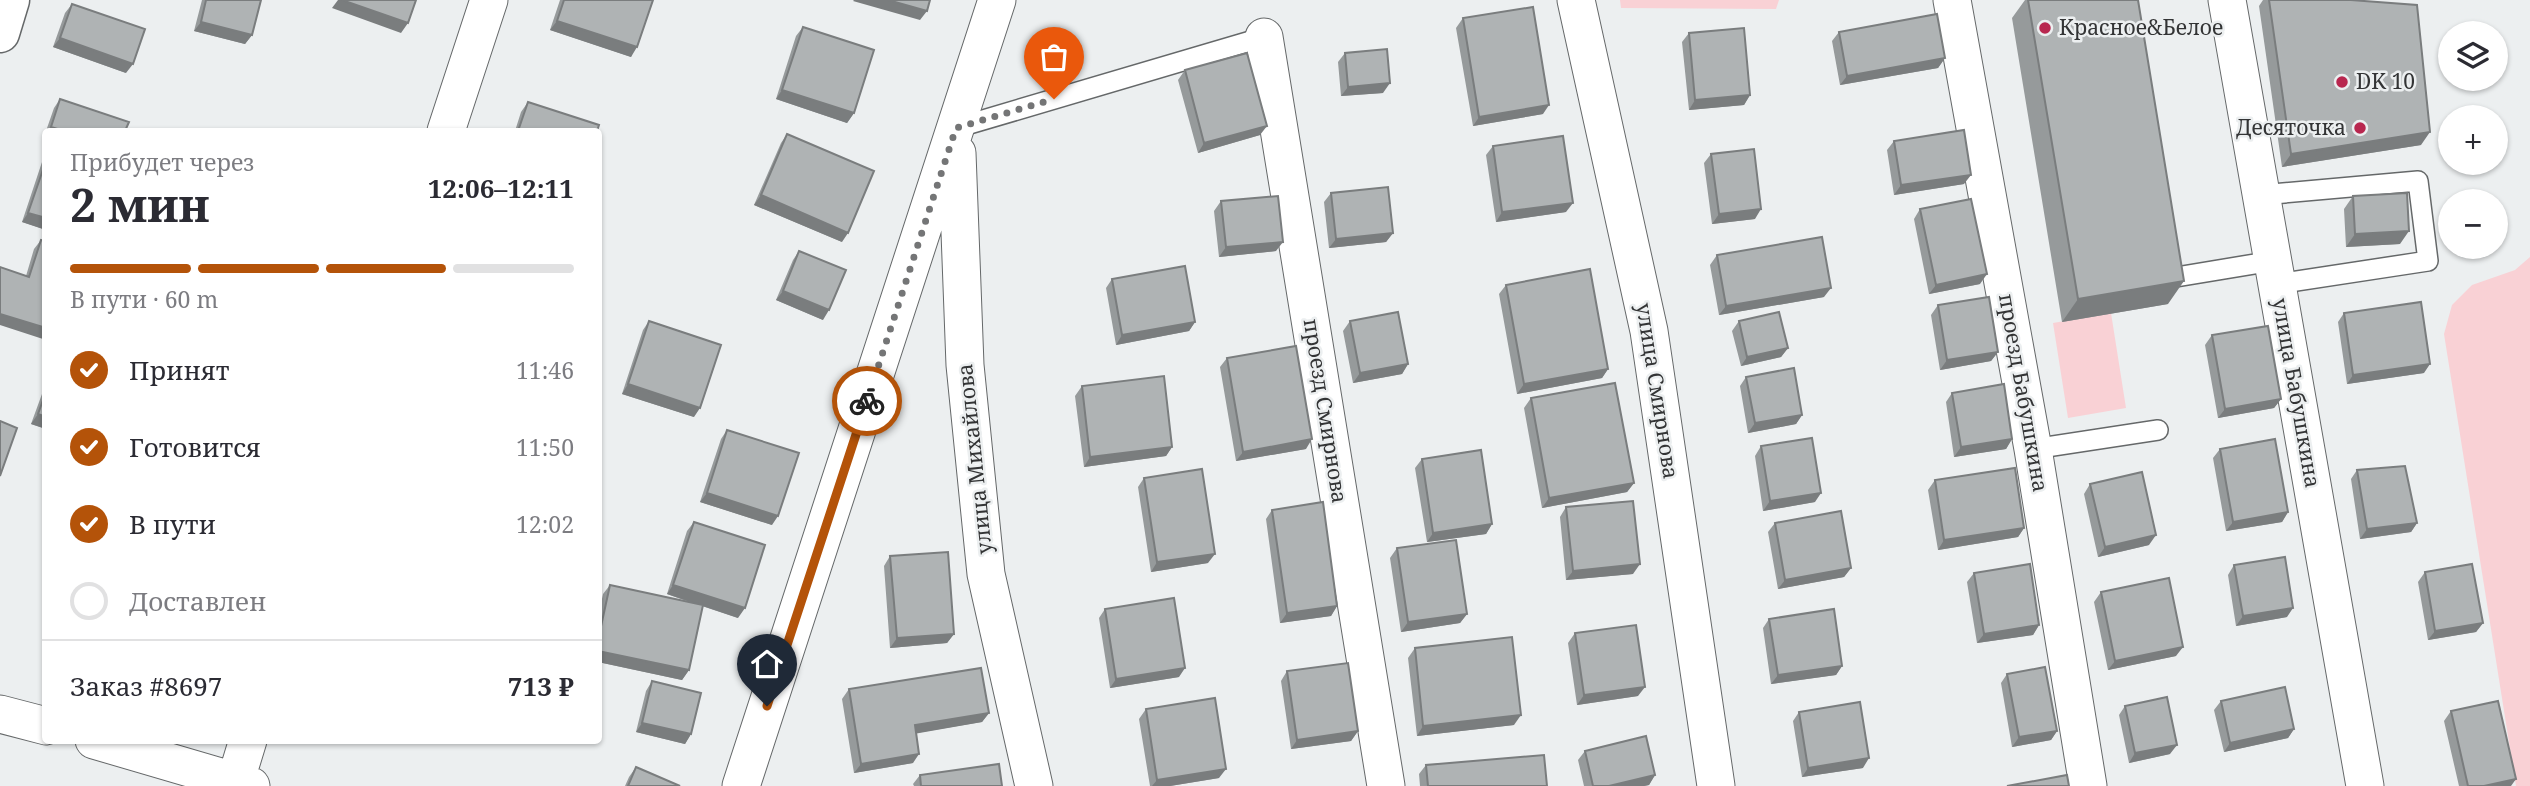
<!DOCTYPE html>
<html lang="ru">
<head>
<meta charset="utf-8">
<style>
	:root { --surface:#fff; --page:#f2f2f3; --text:#2b2b33; --muted:#7c7c81; --line:#e1e1e2; --accent:#b45309 }
	body { margin:0; font-family:"Noto Serif",serif; background:var(--page); color:var(--text); height:100vh; display:flex; flex-direction:column; font-size:26px; white-space:nowrap }
	* { box-sizing:border-box; margin:0 }
	p { font-size:23px; color:var(--muted) }
	.icon { flex:none; width:38px; height:38px; fill:none; stroke:currentColor; stroke-width:2; stroke-linecap:round; stroke-linejoin:round }
	.map { position:relative; flex:1; overflow:hidden }
	.side { position:absolute; left:42px; top:128px; width:560px; height:616px; display:flex; flex-direction:column; background:var(--surface); border-radius:7px; box-shadow:0 2px 5px #0004 }
	.side>* { flex:none }
	.controls { position:absolute; left:2438px; top:21px; display:grid; gap:14px }
	.controls a { display:grid; place-items:center; width:70px; height:70px; border-radius:50%; background:var(--surface); box-shadow:0 2px 5px #0004; font-size:35px }
	.pin { position:absolute; display:grid; place-items:center; width:60px; height:60px; color:#fff; margin:-72px -30px; border-radius:50% 50% 50% 0; rotate:-45deg; box-shadow:0 0 7px #0007 }
	.pin .icon { rotate:45deg }
	.courier { position:absolute; display:grid; place-items:center; width:70px; height:70px; margin:-35px; border:5px solid #b45309; border-radius:50%; background:#fff; color:#222; box-shadow:0 2px 9px #0007 }
	.head em { font-style:normal; font-weight:700 }
	.head div { display:flex; flex-direction:column-reverse }
	.head { display:flex; align-items:center; justify-content:space-between; height:119px; padding:0 28px }
	h1 { font-size:46px; font-weight:700; line-height:52px }
	.bar { display:grid; grid-template-columns:repeat(4,1fr); gap:10px 7px; align-content:center; height:84px; padding:0 28px }
	.bar i { height:9px; border-radius:5px; background:var(--line) }
	.bar .on { background:var(--accent) }
	.bar p { grid-column:span 4 }
	.line { display:flex; align-items:center; gap:18px; padding:0 28px; border-top:2px solid var(--line) }
	.line div { flex:1 }
	ol { padding:0 28px; list-style:none }
	li { display:flex; align-items:center; gap:21px; height:77px }
	li p { margin-inline-start:auto }
	li .icon { padding:7px; border-radius:50%; background:var(--accent); color:#fff; stroke-width:4 }
	li:last-child { color:var(--muted) }
	li i { width:38px; height:38px; border:4px solid var(--line); border-radius:50% }
	.map>svg:first-child { display:block }
	.green { fill:#f9d1d5 }
	.lines { fill:none; stroke-linecap:round; stroke-linejoin:round }
	.service-casing { stroke:#656869; stroke-width:22 }
	.minor-casing { stroke:#656869; stroke-width:39 }
	.tertiary-casing { stroke:#656869; stroke-width:41 }
	.service { stroke:#fff; stroke-width:19 }
	.minor { stroke:#fff; stroke-width:37 }
	.tertiary { stroke:#fff; stroke-width:38 }
	.wall { fill:#969a9b }
	.shaded-wall { fill:#7a7d7e }
	.building { fill:#afb3b4; stroke:#7a7d7e; stroke-width:2 }
	.done { stroke:#747576; stroke-width:7; stroke-dasharray:0 12.6 }
	.route { stroke:#b45309; stroke-width:9 }
	.poi-dot { fill:#b8274f; stroke:#eceff0; stroke-width:2.5 }
	.labels { text-anchor:middle; stroke-width:5; stroke-linejoin:round; paint-order:stroke }
	.poi-label { font-size:21px; fill:#333435; stroke:#eceff0; text-anchor:start }
	.street-label { font-size:21px; fill:#333435; stroke:#eceff0 }
</style>
</head>
<body>
<div class="map">
<svg width="2530" height="786" viewBox="0 0 2530 786">
	<rect width="100%" height="100%" fill="#eceff0"/>
	<path class="green" d="M1620,0H1779L1776,9L1621,8Z
		M2530,257V786H2516L2444,334L2452,305L2472,285L2515,270Z
		M2111,313L2126,408L2068,418L2053,323Z"/>
	<g class="lines">
		<g class="service-casing">
			<path id="service" d="M956,128L1264,37
				M2261,195L2418,181L2428,261L2277,284
				M2164,279L2273,261
				M2033,449L2158,430"/>
		</g>
		<g class="minor-casing">
			<path id="minor" d="M1576,0L1649,331L1716,786
				M1952,0L2033,449L2088,786
				M2227,0L2365,786
				M1264,37L1386,786
				M446,131L489,0
				M957,153L965,365L986,574L1034,786
				M0,714L46,726
				M94,740L251,786
				M234,786L248,740
				M741,786L997,0"/>
		</g>
		<g class="tertiary-casing">
			<path id="tertiary" d="M0,33L10,0"/>
		</g>
		<use href="#service" class="service"/>
		<use href="#minor" class="minor"/>
		<use href="#tertiary" class="tertiary"/>
	</g>
	<path class="wall" d="M202,0H261L252,35L245,44L194,31Z
		M560,0H653L631,57L550,30Z
		M2025,0H2028L2168,304L2062,322L2012,18Z
		M2263,0H2351L2421,145L2282,167L2259,6Z
		M72,4L126,73L53,47L65,13Z
		M1463,18L1543,114L1473,126L1456,28Z
		M803,27L854,113L847,123L776,99L796,36Z
		M1839,32L1945,58L1938,68L1840,85L1832,41Z
		M1689,33L1750,95L1744,105L1689,110L1682,42Z
		M1345,53L1383,93L1341,96L1338,62Z
		M1185,70L1260,135L1198,153L1178,80Z
		M60,99L125,131H46L54,108Z
		M528,102L597,131H515L521,112Z
		M787,134L842,242L754,205L781,143Z
		M1894,141L1964,184L1894,195L1887,150Z
		M1493,146L1566,212L1496,222L1486,155Z
		M1711,154L1755,219L1712,224L1704,163Z
		M46,155V230L22,222L43,159Z
		M1331,193L1393,233L1386,242L1329,248L1324,202Z
		M2353,196L2400,244L2346,247L2344,209Z
		M1221,201L1276,251L1219,257L1214,211Z
		M1920,209L1980,284L1929,294L1914,219Z
		M41,240L46,340L26,276L34,249Z
		M799,251L823,320L776,300L793,260Z
		M1717,255L1824,297L1719,315L1710,265Z
		M1112,279L1195,322L1189,331L1116,345L1106,288Z
		M1506,285L1608,369L1602,378L1517,394L1499,294Z
		M1938,305L1998,352L1991,361L1940,370L1931,315Z
		M2344,313L2424,373L2347,384L2338,322Z
		M649,321L694,417L622,394L643,330Z
		M1350,321L1408,364L1402,374L1353,383L1343,331Z
		M1739,321L1788,348L1781,357L1741,366L1732,331Z
		M2212,335L2281,399L2274,408L2218,418L2205,345Z
		M1227,358L1306,449L1236,461L1220,367Z
		M1746,377L1802,415L1796,424L1748,433L1740,386Z
		M46,383V429L31,424Z
		M1082,386L1172,447L1166,456L1084,467L1075,396Z
		M1952,393L2012,439L2006,449L1954,457L1946,402Z
		M1531,398L1634,483L1627,492L1542,508L1524,408Z
		M727,430L772,525L700,502L721,439Z
		M1761,446L1815,502L1763,511L1755,456Z
		M2220,449L2288,512L2282,522L2226,531L2213,458Z
		M1422,459L1492,524L1486,534L1427,542L1415,468Z
		M2357,470L2417,523L2411,532L2360,539L2351,479Z
		M1144,478L1208,563L1151,572L1138,487Z
		M1935,480L2024,528L2018,537L1938,550L1928,490Z
		M2090,484L2149,545L2098,557L2084,494Z
		M1566,507L1633,574L1566,580L1560,517Z
		M1272,510L1337,606L1331,616L1280,623L1266,519Z
		M694,522L738,618L702,606L689,670L682,680L598,662V618L603,594L610,585L689,602L667,594L687,531Z
		M1775,523L1851,568L1844,577L1778,589L1768,532Z
		M1397,548L1467,614L1460,623L1401,632L1390,558Z
		M890,556L954,634L947,643L890,648L884,566Z
		M2234,565L2287,617L2236,626L2228,575Z
		M2425,572L2483,623L2476,632L2428,640L2418,582Z
		M1974,573L2039,625L2033,635L1977,643L1967,582Z
		M2101,592L2176,656L2108,670L2094,602Z
		M1105,609L1179,677L1110,688L1099,618Z
		M1769,619L1842,666L1836,675L1771,684L1763,628Z
		M1575,633L1638,696L1577,705L1568,643Z
		M1415,648L1514,725L1417,736L1408,658Z
		M1287,671L1358,731L1351,741L1291,749L1281,681Z
		M2007,674L2057,731L2051,740L2012,747L2001,683Z
		M652,681L691,734L685,744L636,732L646,691Z
		M849,689L989,713L982,722L916,733L913,763L854,773L842,699Z
		M2221,701L2294,729L2288,738L2224,752L2214,710Z
		M2125,706L2170,754L2129,763L2119,715Z
		M1146,709L1219,778L1170,786H1150L1139,719Z
		M2451,711L2511,786H2459L2444,721Z
		M1799,712L1863,768L1802,777L1793,721Z
		M1585,751L1655,775L1649,785L1644,786H1584L1578,760Z
		M1426,765L1547,786H1420L1419,774Z
		M636,767L680,786H625L629,777Z
		M920,775L1002,786H914L913,784Z"/>
	<path class="shaded-wall" d="M338,0H342L408,23L401,33L332,8Z
		M854,0H888L927,11L920,20L853,1Z
		M557,21L637,47L631,57L550,30Z
		M201,22L252,35L245,44L194,31Z
		M60,38L133,64L126,73L53,47Z
		M1945,58L1938,68L1840,85L1847,76Z
		M1390,83L1383,93L1341,96L1348,87Z
		M782,90L854,113L847,123L776,99Z
		M1750,95L1744,105L1689,110L1695,100Z
		M1549,105L1543,114L1473,126L1479,117Z
		M1267,126L1260,135L1198,153L1204,143Z
		M51,127L64,131H48Z
		M2430,132L2421,145L2282,167L2291,154Z
		M1971,175L1964,184L1894,195L1901,185Z
		M761,195L848,233L842,242L754,205Z
		M1573,203L1566,212L1496,222L1502,212Z
		M1761,209L1755,219L1712,224L1719,214Z
		M28,213L46,218V230L22,222Z
		M2409,231L2400,244L2346,247L2355,234Z
		M1393,233L1386,242L1329,248L1336,239Z
		M1283,242L1276,251L1219,257L1226,247Z
		M1987,274L1980,284L1929,294L1936,285Z
		M2184,281L2168,304L2062,322L2078,299Z
		M1831,288L1824,297L1719,315L1726,306Z
		M783,291L829,310L823,320L776,300Z
		M0,314L46,328V340L0,325Z
		M1195,322L1189,331L1116,345L1122,335Z
		M1788,348L1781,357L1741,366L1747,357Z
		M1998,352L1991,361L1940,370L1947,360Z
		M1408,364L1402,374L1353,383L1360,373Z
		M2430,364L2424,373L2347,384L2353,375Z
		M1608,369L1602,378L1517,394L1524,384Z
		M628,384L700,408L694,417L622,394Z
		M2281,399L2274,408L2218,418L2225,409Z
		M38,414L46,417V429L31,424Z
		M1802,415L1796,424L1748,433L1755,423Z
		M1312,439L1306,449L1236,461L1243,452Z
		M2012,439L2006,449L1954,457L1961,447Z
		M1172,447L1166,456L1084,467L1090,457Z
		M1634,483L1627,492L1542,508L1549,498Z
		M707,493L778,516L772,525L700,502Z
		M1821,493L1815,502L1763,511L1770,501Z
		M2288,512L2282,522L2226,531L2233,522Z
		M2417,523L2411,532L2360,539L2367,529Z
		M1492,524L1486,534L1427,542L1433,533Z
		M2024,528L2018,537L1938,550L1944,540Z
		M2156,535L2149,545L2098,557L2105,547Z
		M1215,554L1208,563L1151,572L1157,562Z
		M1640,564L1633,574L1566,580L1573,571Z
		M1851,568L1844,577L1778,589L1785,580Z
		M673,585L745,608L738,618L667,594Z
		M1337,606L1331,616L1280,623L1287,613Z
		M2293,608L2287,617L2236,626L2243,616Z
		M1467,614L1460,623L1401,632L1408,622Z
		M2483,623L2476,632L2428,640L2435,631Z
		M2039,625L2033,635L1977,643L1984,634Z
		M954,634L947,643L890,648L897,638Z
		M2183,647L2176,656L2108,670L2115,661Z
		M598,651L689,670L682,680L598,662Z
		M1842,666L1836,675L1771,684L1778,675Z
		M1185,668L1179,677L1110,688L1116,679Z
		M1645,687L1638,696L1577,705L1584,695Z
		M989,713L982,722L908,735L915,725Z
		M1521,715L1514,725L1417,736L1423,726Z
		M642,723L691,734L685,744L636,732Z
		M2294,729L2288,738L2224,752L2230,743Z
		M1358,731L1351,741L1291,749L1297,740Z
		M2057,731L2051,740L2012,747L2019,737Z
		M2177,745L2170,754L2129,763L2135,753Z
		M919,754L913,763L854,773L861,764Z
		M1869,758L1863,768L1802,777L1808,768Z
		M1226,769L1219,778L1170,786H1152L1157,780Z
		M1655,775L1649,785L1644,786H1609Z
		M2516,779L2511,786H2484Z"/>
	<path class="building" d="M206,0H261L252,35L201,22Z
		M342,0H416L408,23Z
		M564,0H653L637,47L557,21Z
		M888,0H930L927,11Z
		M2028,0H2138L2184,281L2078,299Z
		M2269,0H2351L2417,5L2430,132L2291,154Z
		M72,4L145,29L133,64L60,38Z
		M1533,7L1549,105L1479,117L1463,18Z
		M1937,14L1945,58L1847,76L1839,32Z
		M803,27L874,50L854,113L782,90Z
		M1744,28L1750,95L1695,100L1689,33Z
		M1387,49L1390,83L1348,87L1345,53Z
		M1247,53L1267,126L1204,143L1185,70Z
		M60,99L129,122L125,131H64L51,127Z
		M528,102L599,125L597,131H518Z
		M1964,130L1971,175L1901,185L1894,141Z
		M787,134L874,171L848,233L761,195Z
		M1563,136L1573,203L1502,212L1493,146Z
		M1754,149L1761,209L1719,214L1711,154Z
		M46,161V218L28,213Z
		M1388,187L1393,233L1336,239L1331,193Z
		M2407,193L2409,231L2355,234L2353,196Z
		M1278,196L1283,242L1226,247L1221,201Z
		M1971,199L1987,274L1936,285L1920,209Z
		M1822,237L1831,288L1726,306L1717,255Z
		M41,240L46,241V328L0,314V267L29,277Z
		M799,251L846,270L829,310L783,291Z
		M1185,266L1195,322L1122,335L1112,279Z
		M1590,269L1608,369L1524,384L1506,285Z
		M1989,297L1998,352L1947,360L1938,305Z
		M2421,302L2430,364L2353,375L2344,313Z
		M1398,312L1408,364L1360,373L1350,321Z
		M1779,312L1788,348L1747,357L1739,321Z
		M649,321L721,345L700,408L628,384Z
		M2268,326L2281,399L2225,409L2212,335Z
		M1296,346L1312,439L1243,452L1227,358Z
		M1794,368L1802,415L1755,423L1746,377Z
		M1164,376L1172,447L1090,457L1082,386Z
		M1615,383L1634,483L1549,498L1531,398Z
		M2004,384L2012,439L1961,447L1952,393Z
		M46,392V417L38,414Z
		M0,421L17,428L0,476Z
		M727,430L799,453L778,516L707,493Z
		M1812,438L1821,493L1770,501L1761,446Z
		M2275,439L2288,512L2233,522L2220,449Z
		M1481,450L1492,524L1433,533L1422,459Z
		M2405,466L2417,523L2367,529L2357,470Z
		M2015,468L2024,528L1944,540L1935,480Z
		M1202,469L1215,554L1157,562L1144,478Z
		M2142,472L2156,535L2105,547L2090,484Z
		M1633,501L1640,564L1573,571L1566,507Z
		M1323,502L1337,606L1287,613L1272,510Z
		M1841,511L1851,568L1785,580L1775,523Z
		M694,522L765,545L745,608L673,585Z
		M1456,540L1467,614L1408,622L1397,548Z
		M948,552L954,634L897,638L890,556Z
		M2285,557L2293,608L2243,616L2234,565Z
		M2030,564L2039,625L1984,634L1974,573Z
		M2472,564L2483,623L2435,631L2425,572Z
		M2169,578L2183,647L2115,661L2101,592Z
		M610,585L703,605L689,670L598,651V640Z
		M1174,598L1185,668L1116,679L1105,609Z
		M1834,609L1842,666L1778,675L1769,619Z
		M1636,625L1645,687L1584,695L1575,633Z
		M1512,637L1521,715L1423,726L1415,648Z
		M1348,663L1358,731L1297,740L1287,671Z
		M2045,667L2057,731L2019,737L2007,674Z
		M981,668L989,713L915,725L919,754L861,764L849,689Z
		M652,681L701,693L691,734L642,723Z
		M2285,687L2294,729L2230,743L2221,701Z
		M2167,697L2177,745L2135,753L2125,706Z
		M1215,698L1226,769L1157,780L1146,709Z
		M2498,701L2516,779L2484,786H2468L2451,711Z
		M1860,702L1869,758L1808,768L1799,712Z
		M1646,736L1655,775L1609,786H1593L1585,751Z
		M1544,755L1547,786H1428L1426,765Z
		M999,764L1002,786H921L920,775Z
		M636,767L680,786H628Z
		M2067,775L2069,786H2007Z"/>
	<g class="lines">
		<path class="done" d="M867,401L956,128L1054,99"/>
		<path class="route" d="M767,706L867,401"/>
	</g>
	<g class="poi-dot">
		<circle cx="2045" cy="28" r="7"/>
		<circle cx="2342" cy="82" r="7"/>
		<circle cx="2360" cy="128" r="7"/>
	</g>
	<g class="labels">
		<g class="poi-label">
			<text x="2059" y="35">Красное&amp;Белое</text>
			<text x="2356" y="89">DK 10</text>
			<text x="2346" y="135" text-anchor="end">Десяточка</text>
		</g>
		<g class="street-label">
			<text transform="translate(1657 391) rotate(81)" y="7">улица Смирнова</text>
			<text transform="translate(2023 393) rotate(80)" y="7">проезд Бабушкина</text>
			<text transform="translate(2296 393) rotate(80)" y="7">улица Бабушкина</text>
			<text transform="translate(1325 411) rotate(81)" y="7">проезд Смирнова</text>
			<text transform="translate(975 459) rotate(-96)" y="7">улица Михайлова</text>
		</g>
	</g>
</svg>
<div class="controls">
<a><svg class="icon" aria-label="layers" viewBox="0 0 24 24"><path d="M12 4l9 5-9 5-9-5zM3 14l9 5 9-5"/></svg></a>
<a>+</a>
<a>−</a>
</div>
<div class="pin" style="left:1054px;top:99px;background:#ea580c"><svg class="icon" aria-label="bag" viewBox="0 0 24 24"><path d="M5 8h14l-1 12H6zM9 8a3 3 0 0 1 6 0"/></svg></div>
<div class="pin" style="left:767px;top:706px;background:#1f2937"><svg class="icon" aria-label="home" viewBox="0 0 24 24"><path d="M3 11l9-7 9 7M6 9v11h12V9"/></svg></div>
<div class="courier" style="left:867px;top:401px"><svg class="icon" aria-label="bike" viewBox="0 0 24 24"><circle cx="6" cy="16" r="4"/><circle cx="18" cy="16" r="4"/><path d="M6 16l4-8h5l3 8M10 8l3 8H6M13 5h3"/></svg></div>
<section class="side">
<div class="head"><div><h1>2 мин</h1><p>Прибудет через</p></div><em>12:06–12:11</em></div>
<div class="bar"><i class="on"></i><i class="on"></i><i class="on"></i><i></i><p>В пути · 60 m</p></div>
<ol>
<li><svg class="icon" aria-label="check" viewBox="0 0 24 24"><path d="M5 12l5 5 9-10"/></svg>Принят<p>11:46</p></li>
<li><svg class="icon" aria-label="check" viewBox="0 0 24 24"><path d="M5 12l5 5 9-10"/></svg>Готовится<p>11:50</p></li>
<li><svg class="icon" aria-label="check" viewBox="0 0 24 24"><path d="M5 12l5 5 9-10"/></svg>В пути<p>12:02</p></li>
<li><i></i>Доставлен</li>
</ol>
<div class="line" style="height:91px"><div>Заказ #8697</div><b>713 ₽</b></div>
</section>
</div>
</body>
</html>
